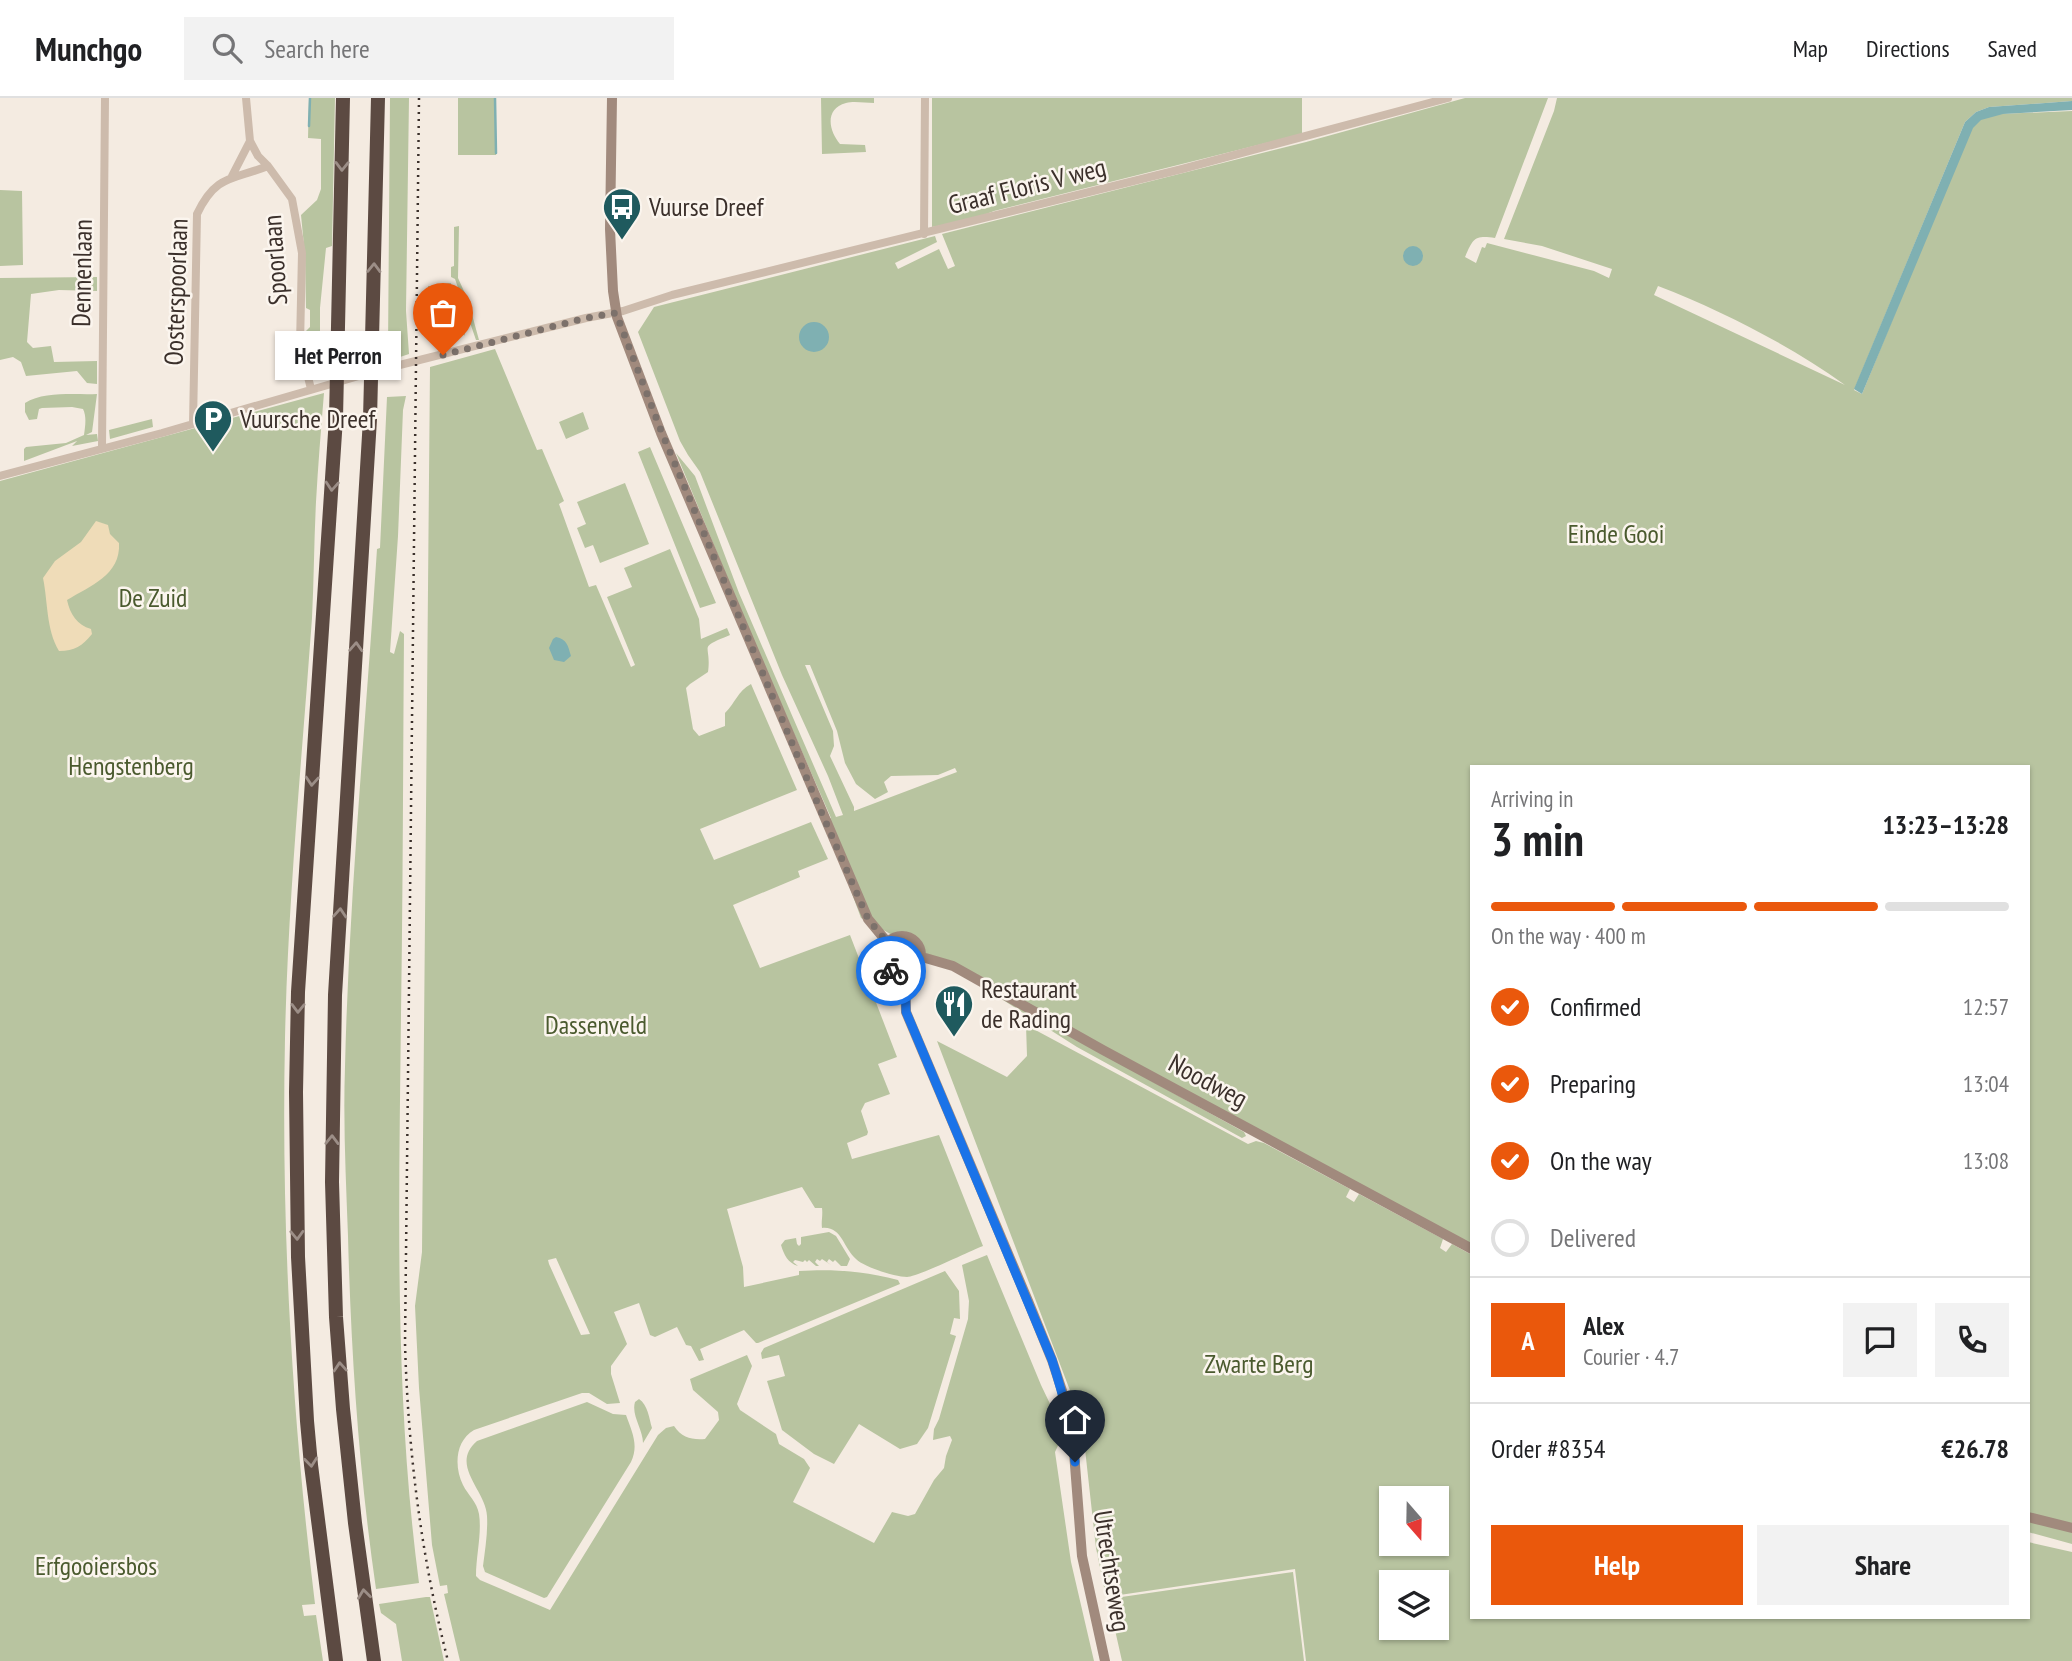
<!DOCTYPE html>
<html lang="en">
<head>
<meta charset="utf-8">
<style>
	:root { --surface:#fff; --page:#f2f2f2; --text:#202124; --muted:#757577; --line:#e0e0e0; --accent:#ea580c }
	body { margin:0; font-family:"PT Sans Narrow",sans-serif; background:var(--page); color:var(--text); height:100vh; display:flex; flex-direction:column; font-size:26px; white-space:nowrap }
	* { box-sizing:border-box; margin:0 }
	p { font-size:23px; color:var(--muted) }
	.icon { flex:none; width:38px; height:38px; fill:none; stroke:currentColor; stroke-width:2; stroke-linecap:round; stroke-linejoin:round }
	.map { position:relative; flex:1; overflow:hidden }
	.side { position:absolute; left:1470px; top:667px; width:560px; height:854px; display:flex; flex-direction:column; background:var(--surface); border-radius:0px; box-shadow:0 2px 5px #0004 }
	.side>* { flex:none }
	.needle { width:46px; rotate:160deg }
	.controls { position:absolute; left:1379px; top:1388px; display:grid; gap:14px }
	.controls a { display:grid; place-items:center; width:70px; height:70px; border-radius:0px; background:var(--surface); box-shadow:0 2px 5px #0004; font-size:35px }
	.pin { position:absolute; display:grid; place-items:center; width:60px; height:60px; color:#fff; margin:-72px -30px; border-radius:50% 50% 50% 0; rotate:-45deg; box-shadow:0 0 7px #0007 }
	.pin .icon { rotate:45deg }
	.courier { position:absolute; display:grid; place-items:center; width:70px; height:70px; margin:-35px; border:5px solid #1a73e8; border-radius:50%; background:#fff; color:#222; box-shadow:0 2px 9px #0007 }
	.bubble { position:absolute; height:49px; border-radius:0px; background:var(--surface); box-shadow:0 2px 5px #0004; font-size:23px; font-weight:600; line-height:49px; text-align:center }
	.headline em { font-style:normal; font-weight:600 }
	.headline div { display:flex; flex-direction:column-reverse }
	.headline { display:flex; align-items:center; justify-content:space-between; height:119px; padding:0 21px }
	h1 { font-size:46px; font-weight:600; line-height:52px }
	.bar { display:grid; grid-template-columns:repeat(4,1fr); gap:10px 7px; align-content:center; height:84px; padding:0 21px }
	.bar i { height:9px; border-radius:5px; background:var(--line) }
	.bar .active { background:var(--accent) }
	.bar p { grid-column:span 4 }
	.line { display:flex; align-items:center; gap:18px; padding:0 21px; border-top:2px solid var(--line) }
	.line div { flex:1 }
	.round { display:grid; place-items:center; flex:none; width:74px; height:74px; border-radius:0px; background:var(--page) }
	ol { padding:0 21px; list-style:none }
	li { display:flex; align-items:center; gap:21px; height:77px }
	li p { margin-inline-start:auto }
	li .icon { padding:7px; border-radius:50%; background:var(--accent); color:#fff; stroke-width:4 }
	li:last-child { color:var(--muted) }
	li i { width:38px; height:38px; border:4px solid var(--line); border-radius:50% }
	.button { display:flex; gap:14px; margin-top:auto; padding:14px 21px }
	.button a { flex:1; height:80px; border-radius:0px; background:var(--accent); color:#fff; font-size:28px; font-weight:600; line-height:80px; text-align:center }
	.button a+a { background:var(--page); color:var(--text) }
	header { display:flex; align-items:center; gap:42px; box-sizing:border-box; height:98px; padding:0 35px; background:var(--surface); border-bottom:2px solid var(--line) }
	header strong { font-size:33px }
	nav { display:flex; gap:38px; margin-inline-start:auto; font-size:24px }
	.search { width:490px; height:63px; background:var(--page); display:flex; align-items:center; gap:18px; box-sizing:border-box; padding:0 24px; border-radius:0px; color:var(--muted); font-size:26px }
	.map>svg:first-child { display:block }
	.green { fill:#b8c4a0; fill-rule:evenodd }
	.sand { fill:#efdcb8 }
	.water { fill:#7fb0b2 }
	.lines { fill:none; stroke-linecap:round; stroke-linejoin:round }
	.stream { stroke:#7fb0b2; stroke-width:2.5 }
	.minor { stroke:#cdbbac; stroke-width:8 }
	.secondary { stroke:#a18a7d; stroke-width:10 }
	.motorway { stroke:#5c4a42; stroke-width:14 }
	.rail { stroke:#3b302b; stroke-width:2.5; stroke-dasharray:2 5; stroke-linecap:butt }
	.oneway { stroke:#9c8e87 }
	.done { stroke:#7c716b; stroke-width:7; stroke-dasharray:0 12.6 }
	.route { stroke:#1a73e8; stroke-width:9 }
	.labels { text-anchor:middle; stroke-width:5; stroke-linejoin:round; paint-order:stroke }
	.street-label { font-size:26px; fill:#3b302b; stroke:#fbf5ee }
	.poi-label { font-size:26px; fill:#3b302b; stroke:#fbf5ee; text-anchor:start }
	.park-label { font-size:26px; fill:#4a5a2e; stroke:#fbf5ee }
</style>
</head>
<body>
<header>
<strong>Munchgo</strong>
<div class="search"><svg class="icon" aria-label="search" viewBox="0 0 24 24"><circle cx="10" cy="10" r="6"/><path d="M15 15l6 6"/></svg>Search here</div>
<nav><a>Map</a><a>Directions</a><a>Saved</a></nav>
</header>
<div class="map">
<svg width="2072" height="1563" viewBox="0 0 2072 1563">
	<rect width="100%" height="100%" fill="#f4ebe1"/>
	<path class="green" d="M309,0H335L332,148L326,150L320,210V250L317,247L306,245V233L310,229V212L306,210L305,158L301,117L317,102L321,91V41L308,40Z
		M390,0H409L406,213L409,256L400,259L395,252L388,250Z
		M458,0H496V57H458Z
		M821,0H874V5C865,5 854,3 846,5C824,11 829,33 840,46L865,47L866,54L822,56Z
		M932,0H1302V36L994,113L971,122L932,129Z
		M1465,0H1548L1495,140C1474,137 1473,141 1465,159L1476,165L1482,149L1485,150L1487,145L1594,173L1609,180L1612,171L1542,148L1504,141L1554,13L1557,0H2072V3L1989,9L1976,14L1965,24L1854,292L1862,296L1976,17L2072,13V1446L2028,1434V1421L2061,1428L2028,1419V668H1472V1151L861,820L825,723L831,720L753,542L676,355L695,378L739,495L836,719L843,717L828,678L782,577L700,374L688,357L680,343L638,234L654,209L935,138L937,144L895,165L898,171L939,151L948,171L955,168L942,136L1306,44ZM1658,188C1723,213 1789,247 1845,287L1654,197ZM805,567H810L837,633L845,665L856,686L875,701L888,694L884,684L891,678L938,677L955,670L957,674L854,713V709L830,658L834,648L833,633Z
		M0,92L22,93L23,167L0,168Z
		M459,128L458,180L468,202L479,242H476L455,181L451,179V169L454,168V129Z
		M97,179V193L59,192L31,196L27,244L33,250L51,248L54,264L97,263V286L87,285L77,273L26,278L21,264L13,259L0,262V180Z
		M451,185L452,199L457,212L453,213L454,217L461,218L465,238L463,235H460V221H448V196H428V188H443V186Z
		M495,251L537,352L542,351L564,403L559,406L589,489L596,487L631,569L635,567L607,499L632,489L624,470L670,451L699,521L701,541L727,530L730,537C696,551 712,545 708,574L690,586L686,590L693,631L699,638L725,628V615C736,604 737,594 751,586L797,692L700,731L714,762L811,724L828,761L798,773L800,779L733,807L760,870L850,837L897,959L878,966L890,996L865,1005L861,1013L868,1034L867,1037L847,1045L852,1061L939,1037L983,1148C970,1153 917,1179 907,1179C895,1179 864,1169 856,1161C843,1150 842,1128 822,1130C821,1123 823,1118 822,1110H815L802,1089L727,1111L743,1169L744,1189L799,1177V1173C835,1171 862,1173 898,1182L900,1186L758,1245H756L744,1232L700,1251L704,1262L699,1263L691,1248L686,1247L677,1229L655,1239L650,1237L639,1205L614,1214L627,1246L611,1268V1276L620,1305L607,1306L589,1295H582L474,1332C455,1343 454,1369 463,1387C468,1397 477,1404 479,1416C482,1435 476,1458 476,1478L480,1482L550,1512L658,1337L666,1330L674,1328C682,1340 692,1342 705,1341L719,1322L718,1314L693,1292L690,1281L747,1257L752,1268L737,1306L740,1312L776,1336L779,1346L804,1361L810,1370L793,1404L874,1445L892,1414L908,1418L915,1416L934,1382L944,1370L946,1358L952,1342L950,1338L933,1342L934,1331L939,1321L968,1221L969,1203L962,1167L987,1157L1041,1287L1064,1335L1055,1354L1071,1464L1094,1563H460L444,1496L448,1495L447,1487L440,1488L432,1447L419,1290L415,1208L422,1154L430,269ZM556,1160L590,1236L581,1237L549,1166L548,1162Z
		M324,295C321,331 318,368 316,404C314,443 314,481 312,520C302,660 288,800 285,940C281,1129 292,1318 315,1506L302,1507L304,1518L316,1517L323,1563H0V383Z
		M97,296L92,334L86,337L97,336L98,343L72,348L77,343L24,363V351L26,349L66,345L84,337C85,329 87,319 83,311L72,309L42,310L39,311L37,321L29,322L25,314V305C44,293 75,297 97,296Z
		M406,298L403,312L398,438L390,554L394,556L400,533L404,536C403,662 403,789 401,916C399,1106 394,1296 419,1485L376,1491C359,1374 351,1256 348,1138C346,1082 343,1025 345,969C349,796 366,623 377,451L380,450L387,299Z
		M583,314L589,331L566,341L559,324Z
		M152,321L153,329L110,341L109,332Z
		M650,349L716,505L700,510L638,354Z
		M625,385L649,446L600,465L593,447L585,450L577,430L586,426L577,404Z
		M992,895L1244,1034L1246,1038L1242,1040L1077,949Z
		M1026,927L1248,1046L1256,1043L1264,1045L1350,1091L1346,1099L1354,1104L1359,1096L1443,1141L1440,1150L1446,1154L1452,1146L1472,1157V1519H2028V1444L2072,1454V1563H1306L1295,1471L1106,1499L1096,1450L1082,1324L937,943L1007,979L1027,958ZM1391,1400H1437V1446H1391ZM1391,1484H1437V1530H1391Z
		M829,1134L836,1138L850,1161L847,1168H841L835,1162L833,1164L829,1161L827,1164L831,1167L822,1161L820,1163L817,1161L815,1164L819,1168H816L809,1162L807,1164L805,1162L803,1164L795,1162L793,1164L798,1168C788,1165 784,1157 781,1147L785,1142L796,1140L797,1146L799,1148L801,1146V1139Z
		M945,1173L959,1193L960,1221L954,1220L950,1236L956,1238L928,1330L917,1346L900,1351L859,1326L834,1366L814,1356L782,1332L767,1283L785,1278L779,1257L762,1261L761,1255L764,1250Z
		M639,1301C648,1307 649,1320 652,1330L643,1345C643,1331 631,1317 635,1304Z
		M587,1304L613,1316L626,1317C632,1334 639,1347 631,1364L547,1499L544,1500L485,1474L483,1468C485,1452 488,1434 487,1418C486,1392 449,1367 477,1343Z
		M1293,1474L1304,1563H1122L1108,1501Z
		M426,1499H430L444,1563H402L396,1526L381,1515L379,1506Z"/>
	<path class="sand" d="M96,423L108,427L110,436L119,445C121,477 90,488 67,502C70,516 77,527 91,531L92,536C82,548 75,553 59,553C46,531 48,504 43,480L55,463L81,444Z"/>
	<path class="water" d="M2072,3V12L2003,16L1981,22L1973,30L1862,296L1854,291L1965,24L1976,14L1989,9Z
		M1403 158a10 10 0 1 1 20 0a10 10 0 1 1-20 0Z
		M799 239a15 15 0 1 1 30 0a15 15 0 1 1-30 0Z
		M556,539C567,541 568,548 571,558L564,564L554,562L549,550L553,541Z"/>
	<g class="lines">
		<path class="stream" d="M495,0L496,55
			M309,28L310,0"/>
		<path class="minor" d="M246,0L250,43L258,58L268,68L292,101L302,155L300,247L311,291
			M232,78L250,43
			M924,136L925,0
			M193,326L197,116C216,76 233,82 268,68
			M102,350L105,0
			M0,378L162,335L376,273L586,220L623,213L672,197L1182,71L1448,0"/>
		<path class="secondary" d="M612,0L610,131L613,193L617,219L661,335L868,821L887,844
			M883 857a19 19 0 1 1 38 0a19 19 0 1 1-38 0Z
			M922,859L953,868L1103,952L1472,1151
			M905,876L906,914L1028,1203L1052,1262L1066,1305L1073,1341L1082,1458L1105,1563
			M2028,1419L2072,1430"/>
		<path class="motorway" d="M336,1563L311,1367L307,1323L298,1159L296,994L298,894L336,320L343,0
			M374,1563L355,1425L343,1311L336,1219L332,1084L335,897L370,321L378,0"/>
		<path class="rail" d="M419,0L405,1245C408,1353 421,1458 448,1563"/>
	</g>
	<defs><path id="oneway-chevron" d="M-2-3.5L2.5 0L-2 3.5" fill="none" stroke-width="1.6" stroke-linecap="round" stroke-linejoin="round" transform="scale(1.75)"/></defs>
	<g class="oneway">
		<use href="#oneway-chevron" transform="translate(342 68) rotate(91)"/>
		<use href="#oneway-chevron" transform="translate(374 170) rotate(-89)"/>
		<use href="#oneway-chevron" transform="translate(332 388) rotate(94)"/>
		<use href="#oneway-chevron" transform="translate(356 549) rotate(-87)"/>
		<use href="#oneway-chevron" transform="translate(312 683) rotate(94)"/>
		<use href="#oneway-chevron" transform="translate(340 815) rotate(-86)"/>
		<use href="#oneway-chevron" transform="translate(298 910) rotate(91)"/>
		<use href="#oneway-chevron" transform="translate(332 1042) rotate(-89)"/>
		<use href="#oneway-chevron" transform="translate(297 1137) rotate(88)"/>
		<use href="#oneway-chevron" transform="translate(340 1269) rotate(-94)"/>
		<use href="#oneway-chevron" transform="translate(311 1364) rotate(84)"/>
		<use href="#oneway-chevron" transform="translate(364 1496) rotate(-97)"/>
	</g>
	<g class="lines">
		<path class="done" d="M443,257L586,220L616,215L662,335L810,688L868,821L887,844C881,855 882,864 891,873"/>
		<path class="route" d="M891,873L905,876L906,914L912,928L1052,1262C1063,1296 1072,1329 1075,1364"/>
	</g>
	<defs>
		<g id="bus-pin" transform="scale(2.0125)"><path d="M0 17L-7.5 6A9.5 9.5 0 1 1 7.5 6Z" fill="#1f5a5e" stroke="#fbf5ee"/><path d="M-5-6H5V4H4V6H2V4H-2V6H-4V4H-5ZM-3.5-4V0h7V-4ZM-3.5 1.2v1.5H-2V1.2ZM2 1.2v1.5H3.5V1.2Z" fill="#fff"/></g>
		<g id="parking-pin" transform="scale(2.0125)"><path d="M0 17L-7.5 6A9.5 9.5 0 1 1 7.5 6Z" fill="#1f5a5e" stroke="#fbf5ee"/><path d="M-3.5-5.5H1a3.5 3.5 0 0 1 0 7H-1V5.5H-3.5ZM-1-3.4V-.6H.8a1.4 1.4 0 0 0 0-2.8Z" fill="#fff"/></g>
		<g id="restaurant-pin" transform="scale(2.0125)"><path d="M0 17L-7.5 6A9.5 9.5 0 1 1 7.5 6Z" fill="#1f5a5e" stroke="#fbf5ee"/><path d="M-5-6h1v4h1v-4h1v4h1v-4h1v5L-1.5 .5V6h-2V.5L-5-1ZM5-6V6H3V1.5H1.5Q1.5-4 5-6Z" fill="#fff"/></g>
	</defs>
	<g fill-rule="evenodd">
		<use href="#bus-pin" x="622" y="109"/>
		<use href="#parking-pin" x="213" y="321"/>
		<use href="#restaurant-pin" x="954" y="906"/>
	</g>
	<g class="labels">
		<g class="street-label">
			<text transform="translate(1027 88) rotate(-14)" y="9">Graaf Floris V weg</text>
			<text transform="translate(275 162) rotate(-94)" y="9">Spoorlaan</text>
			<text transform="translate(82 175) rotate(-89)" y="9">Dennenlaan</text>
			<text transform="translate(176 194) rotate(-88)" y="9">Oosterspoorlaan</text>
			<text transform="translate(1208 983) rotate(28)" y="9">Noodweg</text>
			<text transform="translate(1112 1473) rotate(81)" y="9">Utrechtseweg</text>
		</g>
		<g class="poi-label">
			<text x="649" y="118">Vuurse Dreef</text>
			<text x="240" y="330">Vuursche Dreef</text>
			<text x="981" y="900">Restaurant<tspan x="981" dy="30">de Rading</tspan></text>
		</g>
		<g class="park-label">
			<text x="1616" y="445">Einde Gooi</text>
			<text x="153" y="509">De Zuid</text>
			<text x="131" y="677">Hengstenberg</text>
			<text x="596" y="936">Dassenveld</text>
			<text x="1259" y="1275">Zwarte Berg</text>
			<text x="96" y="1477">Erfgooiersbos</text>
		</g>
	</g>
</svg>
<div class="controls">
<a><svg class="needle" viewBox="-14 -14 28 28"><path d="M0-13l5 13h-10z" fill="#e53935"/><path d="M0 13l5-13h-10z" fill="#757577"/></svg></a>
<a><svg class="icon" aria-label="layers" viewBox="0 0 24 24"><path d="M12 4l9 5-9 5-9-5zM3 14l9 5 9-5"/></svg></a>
</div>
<div class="pin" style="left:443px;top:257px;background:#ea580c"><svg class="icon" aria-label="bag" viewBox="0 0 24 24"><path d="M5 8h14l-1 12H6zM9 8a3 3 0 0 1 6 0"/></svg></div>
<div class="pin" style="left:1075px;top:1364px;background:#1f2937"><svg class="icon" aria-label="home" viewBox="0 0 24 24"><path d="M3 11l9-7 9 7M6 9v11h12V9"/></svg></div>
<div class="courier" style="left:891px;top:873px"><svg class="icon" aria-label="bike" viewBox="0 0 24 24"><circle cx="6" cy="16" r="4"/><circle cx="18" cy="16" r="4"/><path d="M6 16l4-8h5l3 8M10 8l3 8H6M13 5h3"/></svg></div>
<div class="bubble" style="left:275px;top:233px;width:126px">Het Perron</div>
<section class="side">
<div class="headline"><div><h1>3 min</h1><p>Arriving in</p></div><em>13:23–13:28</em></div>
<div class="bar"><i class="active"></i><i class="active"></i><i class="active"></i><i></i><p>On the way · 400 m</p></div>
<ol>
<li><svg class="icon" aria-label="check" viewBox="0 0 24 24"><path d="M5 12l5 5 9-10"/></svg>Confirmed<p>12:57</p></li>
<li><svg class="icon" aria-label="check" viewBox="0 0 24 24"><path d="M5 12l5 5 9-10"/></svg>Preparing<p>13:04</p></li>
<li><svg class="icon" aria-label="check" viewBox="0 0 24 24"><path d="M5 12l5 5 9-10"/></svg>On the way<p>13:08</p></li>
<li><i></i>Delivered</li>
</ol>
<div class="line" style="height:126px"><b class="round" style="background:var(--accent);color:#fff">A</b><div><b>Alex</b><p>Courier · 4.7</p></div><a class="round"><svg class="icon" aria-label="chat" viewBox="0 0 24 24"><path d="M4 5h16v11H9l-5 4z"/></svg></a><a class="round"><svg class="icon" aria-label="phone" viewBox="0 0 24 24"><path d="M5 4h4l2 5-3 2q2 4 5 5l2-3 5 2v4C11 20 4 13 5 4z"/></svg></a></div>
<div class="line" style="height:91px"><div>Order #8354</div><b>€26.78</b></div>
<div class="button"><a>Help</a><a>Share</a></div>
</section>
</div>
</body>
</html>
